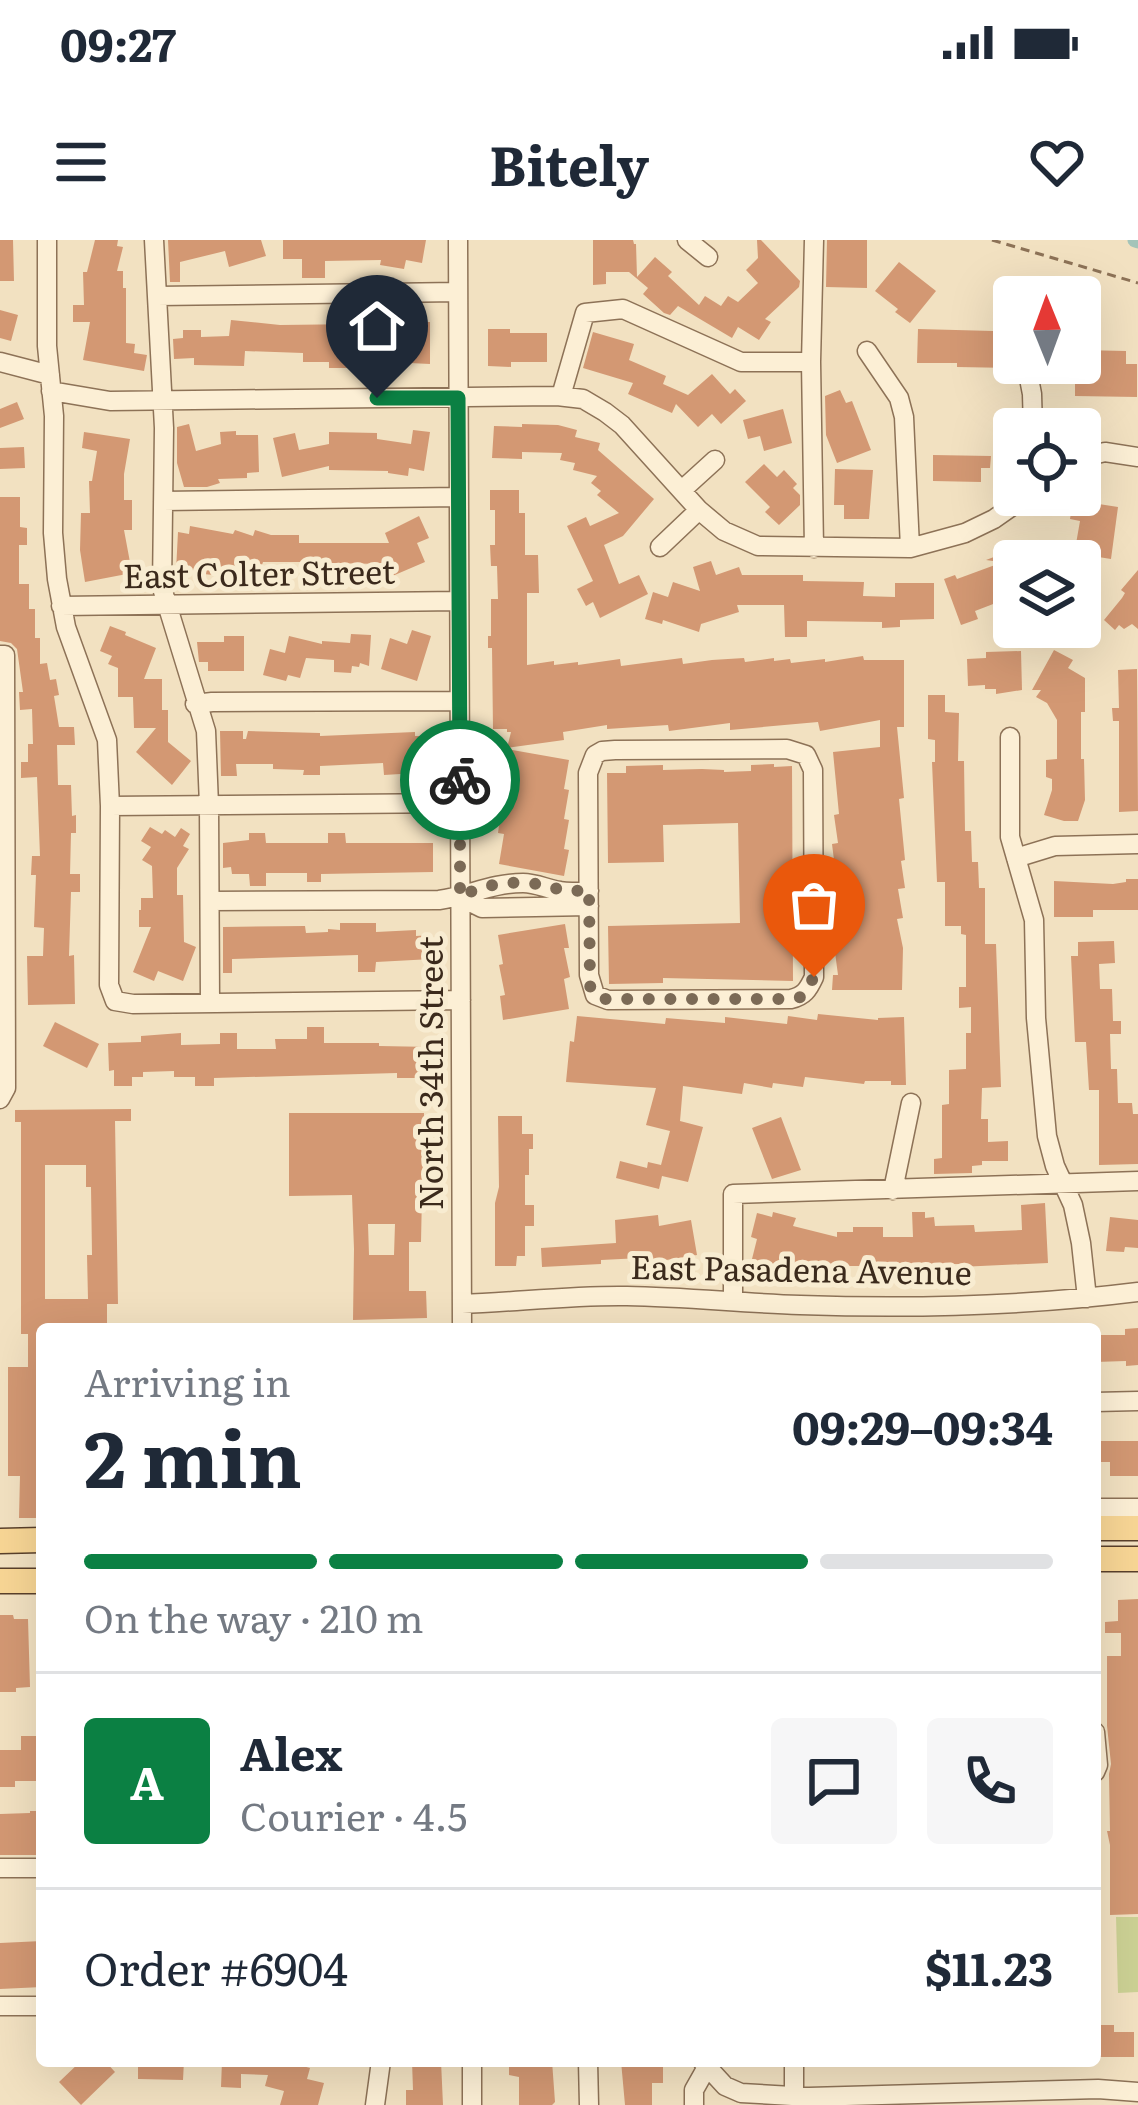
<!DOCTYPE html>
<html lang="en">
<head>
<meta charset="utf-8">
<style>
	:root { --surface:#fff; --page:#f6f6f7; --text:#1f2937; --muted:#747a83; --line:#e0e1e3; --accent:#0b8043 }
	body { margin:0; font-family:Literata,serif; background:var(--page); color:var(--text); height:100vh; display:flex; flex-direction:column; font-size:45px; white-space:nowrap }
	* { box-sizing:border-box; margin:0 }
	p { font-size:39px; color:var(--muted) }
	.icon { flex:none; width:66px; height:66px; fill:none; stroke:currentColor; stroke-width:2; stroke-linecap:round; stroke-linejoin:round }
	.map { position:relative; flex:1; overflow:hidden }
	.panel { position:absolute; left:36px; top:1083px; width:1065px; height:744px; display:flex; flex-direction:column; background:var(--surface); border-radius:12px; box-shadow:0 12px 48px #0002 }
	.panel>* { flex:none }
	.needle { width:78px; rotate:359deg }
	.fabs { position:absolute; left:993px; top:36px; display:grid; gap:24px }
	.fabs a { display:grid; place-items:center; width:108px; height:108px; border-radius:12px; background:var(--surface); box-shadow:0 12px 48px #0002; font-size:60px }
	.pin { position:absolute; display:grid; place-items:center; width:102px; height:102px; color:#fff; margin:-123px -51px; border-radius:50% 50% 50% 0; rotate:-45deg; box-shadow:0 0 12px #0007 }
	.pin .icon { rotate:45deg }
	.courier { position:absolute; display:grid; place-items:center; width:120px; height:120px; margin:-60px; border:9px solid #0b8043; border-radius:50%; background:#fff; color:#222; box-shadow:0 3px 15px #0007 }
	.headline em { font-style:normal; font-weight:700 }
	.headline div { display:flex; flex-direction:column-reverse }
	.headline { display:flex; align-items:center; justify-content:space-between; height:204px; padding:0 48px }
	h1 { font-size:78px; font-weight:700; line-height:90px }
	.bar { display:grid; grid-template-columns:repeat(4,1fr); gap:18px 12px; align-content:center; height:144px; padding:0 48px }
	.bar i { height:15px; border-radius:9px; background:var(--line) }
	.bar .on { background:var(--accent) }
	.bar p { grid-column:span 4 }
	.line { display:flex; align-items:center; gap:30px; padding:0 48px; border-top:3px solid var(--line) }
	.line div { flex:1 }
	.round { display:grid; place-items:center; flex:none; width:126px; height:126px; border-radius:12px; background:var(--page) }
	.status { display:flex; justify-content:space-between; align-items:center; height:84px; padding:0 60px; background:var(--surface); direction:ltr }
	.status svg { height:33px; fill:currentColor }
	header { display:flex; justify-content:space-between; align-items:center; height:156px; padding:0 48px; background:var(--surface); font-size:54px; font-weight:700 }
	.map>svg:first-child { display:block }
	.green { fill:#ccd194 }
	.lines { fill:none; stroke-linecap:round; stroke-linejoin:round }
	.canal { stroke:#a4c4b9; stroke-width:15 }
	.building { fill:#d39873; fill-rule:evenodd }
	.minor-casing { stroke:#8d7257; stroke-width:21 }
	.major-casing { stroke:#5a402b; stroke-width:27 }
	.path { stroke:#8d7257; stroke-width:3; stroke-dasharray:9 6; stroke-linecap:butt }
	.minor { stroke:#fcefd5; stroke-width:18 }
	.major { stroke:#f8d695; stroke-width:24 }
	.done { stroke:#7b6a56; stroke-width:12; stroke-dasharray:0 21.6 }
	.route { stroke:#0b8043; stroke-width:15 }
	.labels { text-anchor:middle; stroke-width:10; stroke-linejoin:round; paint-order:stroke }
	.street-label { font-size:33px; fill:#3b2a1c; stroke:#f8ecd1 }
</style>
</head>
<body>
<div class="status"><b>09:27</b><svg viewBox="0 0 49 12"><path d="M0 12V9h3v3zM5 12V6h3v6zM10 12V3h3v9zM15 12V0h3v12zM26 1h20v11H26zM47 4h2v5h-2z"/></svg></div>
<header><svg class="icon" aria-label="menu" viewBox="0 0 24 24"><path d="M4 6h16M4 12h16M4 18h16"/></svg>Bitely<svg class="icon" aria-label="heart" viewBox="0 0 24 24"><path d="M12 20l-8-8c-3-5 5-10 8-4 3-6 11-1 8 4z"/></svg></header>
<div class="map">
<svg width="1138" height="1865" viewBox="0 0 1138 1865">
	<rect width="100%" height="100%" fill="#f2e1c1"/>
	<path class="green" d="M1116,1677H1138V1752L1118,1753Z"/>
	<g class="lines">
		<path class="canal" d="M1135,0L1138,1"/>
	</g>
	<path class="building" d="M0,0H13L14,41H0Z
		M95,0H118L117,6L123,7L117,31H123V48H126V103L135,104L134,113L147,115L144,131L83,120L90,82H73V65H84L83,32H87Z
		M168,0H261L266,16L229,27L225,11L180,22V42H170Z
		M283,0H426L422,23L406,20L404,29L380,25L381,20L325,21V38H302V19H283Z
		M593,0H633L634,4H636L637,37L655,17L672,32L668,36L699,65L705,56L721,66L728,56L738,62L758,43L746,30L758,18L757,0H761L800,41L799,47L765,79L771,82L759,100L738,87L732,98L678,66L670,75L664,73L643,54L648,48L629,32H606V44L593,45Z
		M827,0H867V48L826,47Z
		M899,22L936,51L910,83L895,72L898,69L875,51Z
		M994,66H1014L1013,128L957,127V123H917L918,89L993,91Z
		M0,70L18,75L11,101L0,98Z
		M231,80L280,85L361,84V95H390V82H430V124L348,120V128H329V122H303V113L245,111L244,126L194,125V118L174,119L173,99L183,98V90H201V97L229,96Z
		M488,89H510V93H547V122H511V127L488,126Z
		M593,92L634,104L629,120L666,136L663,144L688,155L712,134L730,154L735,149L746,161L721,184L712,174L698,187L676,164L672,173L628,154L633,143L583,128Z
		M1080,110L1126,111V124H1137V157L1075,156V123H1080Z
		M840,150L846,163L852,161L871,210L837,223L826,195L825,156Z
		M17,162L24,179L0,188V169Z
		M783,169L792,203L764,211L760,196L748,199L743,180Z
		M189,184L196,211L221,204L220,192L236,191V195H258L259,232L247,233V238L218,239L220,243L207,247H184L177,223V187Z
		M522,184L558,185L577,190L575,197L600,203L598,210L654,259L623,296L604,305L619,344L639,335L648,354L600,378L593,362L586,366L577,349L593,341L567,286L586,277L590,286L619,273L597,255L601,251L591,243L597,236L573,230L575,223L560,220L562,213L522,212V219L492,218L494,186L522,187Z
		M413,190L430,192L424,231L409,228L408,236L388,233V231L329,230V226L282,237L273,198L295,193L299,210L329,204V192L377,193V199L411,204Z
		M84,192L130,199L124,234V260H132V290H124L132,333L85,342L80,310L81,273H90L89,241H92L97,211L82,208Z
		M24,207L25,228L0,229V208Z
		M933,215L991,216L990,228H981V242L933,241Z
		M764,224L777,237L784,230L797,244L793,248L800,255V265L779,285L765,272L770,267L745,242Z
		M835,229L873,230L869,279H844V265H834Z
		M490,250H519V273H525V315H538L539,353H527V425L554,421V425L578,422V425L620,419L621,426L682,418L683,424L712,420L744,418L745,422L774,418V421L790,419L791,423L825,419V422L863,416L864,420H904V487H897L904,558L899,559L905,620L901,621L905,648L898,649L903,678L897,679L903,708L902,750H832L833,735H838L833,697L841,695L836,666H838L833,637L836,636L832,604L838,603L834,575L839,574L833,512L880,507V480L820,491L818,482L730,490V483L669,491L668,485L607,489V485L563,492L564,500L507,508L511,492H507V489H493L492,408H488V396H491V359H498L497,326H491L490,305H495V270H490Z
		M0,257H20V287L27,288V305H19V344H29V369H35V398H40V424L47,423L50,440L56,439L59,455L54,456L59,487H74L75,505H57L58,545H71L72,576L76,575V593H71L70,634H80V652H71L69,716L74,715L75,764L28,765L27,716H43L44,688L34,687L36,635H31L32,616H40L37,537L21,538V522H28V504H33L32,469L20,470L19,452H23L17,409L11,403L0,401Z
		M1073,260L1118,267L1111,319L1092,316L1090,325L1073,321L1080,281L1070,279Z
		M419,276L429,298L417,303L425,322L390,337L384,324L325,323V330H304V322H263L262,325L245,319L237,339L214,331L213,335L176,331L178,292L189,294L190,286L233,294L235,290L253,296L255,290L271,295H299V303H389L385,293Z
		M1036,301L1044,321H1014V356L975,371L978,379L961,385L944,339L955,335L957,339L995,325L993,321L986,320Z
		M711,321L716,335L739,327L742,335H803V341L864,342L863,356L895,357V343H934V379L900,380V387L882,388V382L807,381V397H785L784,365H737L739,372L701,384L699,392L663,380L662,384L645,379L653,352L668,357L673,342L700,351L693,327Z
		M1138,330V389L1132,384L1124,389L1119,385L1115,390L1104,380L1122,358L1125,353L1121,350Z
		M110,386L126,392L125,395L156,408L144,439H162V470H168V502L191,521L172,545L136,512L156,488H134L133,457H118V428L108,424L112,416L100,411Z
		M412,390L431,396L417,441L381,429L390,398L407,404Z
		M351,394L371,395L369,426L360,423L359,427L352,426L351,433L334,432V420L306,418L300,438L288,435L286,441L263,435L270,409L285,413L289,396L322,404V401L350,403Z
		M224,396H244V431H208V422H199L197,402H224Z
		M1054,410L1073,420L1068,428L1085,438V472H1081V519H1084L1085,560L1078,581H1064L1044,575L1052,550V539L1046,537V520L1057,519V480L1047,463L1036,457L1041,450H1032Z
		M1021,411L1022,450L996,454V449H985V445L968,446L967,419L986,418V412Z
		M1137,429L1138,571L1119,572V481H1113L1112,468H1119L1118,430Z
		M928,455H945V472L959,473L958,521H964L965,591H971L972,622H978L979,648H985V704H996L1001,847L982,848L981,879H988V902L1008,901V921H982V925L972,926V933L934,934V919L942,918V865L949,864V830L966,829V793H971V767L959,768V747H966V695L961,694V686H945V642H937L932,522H935V500L928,499Z
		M220,491H243V499H246L248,491L320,493V496L415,492V496H431L433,532L384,535L383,523L320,526V535H303L304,530L273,529V524H236L237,536H221Z
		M507,509L569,520L564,549L569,550L564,579L569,580L564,609L569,610L564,636L499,624L504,594L498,593L506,533L498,532L501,518L505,519Z
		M774,524V527L792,526L793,741L663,738V743L609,744L608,686L740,683L738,583L663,585L664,622L608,623L607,533H626V526L663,525V530L702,529L724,530V532L751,531V525Z
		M150,587L162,594L165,590L175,597L181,588L190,594L183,606L189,609L177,628V655H183L184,702L196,707L183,741L158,731L154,741L133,732L151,687H139V670H141V658H153L152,626L142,620L151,607L141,601Z
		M249,593H265L266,603H328V593H345L346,603H433V632L321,634V642H307V633H266V646H250L249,634H232L231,627L223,628V603L249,600Z
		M1126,639H1138V670H1093V677H1054V641L1113,644L1126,642Z
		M340,683H376V692L416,690V696L431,695L432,719L376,722L375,732H358V715L232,719V733H223V687L305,686L306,693L328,692V689L340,690Z
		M565,684L569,708H564L570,737L564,739L569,769L503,780L500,756L505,755L499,725L503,724L498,695Z
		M1114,701L1115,723L1099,724L1100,749H1112L1113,781H1121V794H1110L1111,829H1117L1118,863H1132L1133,874H1138V924L1099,925V850H1089L1086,802H1075L1071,716H1078V702Z
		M818,774L878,780V778L904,777L906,845H891V841H865L864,844L805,837L803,847L773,843L772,848L744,843L742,854L683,846L680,881L703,887L688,942L662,936L659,949L616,938L620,921L647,928L648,922L661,925L670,891L646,885L656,848L566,842L570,801L574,802L577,776L665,784L666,778L725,783V777L787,784L788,776L817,780Z
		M55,782L99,804L87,828L43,806Z
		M307,787H324V803H379V806L433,807L432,832H418L417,838H397V833L214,838V846H195V837H174V831L143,832V837H132V846H114V830L109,831L108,803L141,802V796L181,793V805L220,804V793H237V809H276L275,799H307Z
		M131,869V881H115L118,1064H107V1089H42V1278H19L20,1236H8V1127H28V1094H21V882H15V870ZM45,925H86V947H91L92,1015H87L88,1059H45Z
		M289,873H424L425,954H422L421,1002H409V1051H426L427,1078L353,1080L354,1009L352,955L289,956ZM368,984H395L394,1015H369Z
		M498,876H522V894H533V909H529V935H525V965H534V986H525V1016H517L516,1026H495V963L499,947Z
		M781,877L801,930L772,939L752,888Z
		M1045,963L1048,1023L959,1027V1024H936V1033L909,1034V1026H819L818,1030L782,1021L780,1031L751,1023L757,999L751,997L757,973L772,977L773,972L796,978L793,986L837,997V992H853V987H883V997H913L912,972H925V978L934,977L935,986L974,985L975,992L1022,990L1021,965Z
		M658,975L659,986L691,980L697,1015L642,1024L641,1018L601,1020V1024L542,1027L541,1008L616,1003L615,980Z
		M1110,977L1138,980V1008L1125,1007L1124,1012L1106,1011Z
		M1138,1088V1125L1126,1126V1121L1095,1122V1095H1125V1089Z
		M1101,1201H1138V1236H1110V1222H1101Z
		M1138,1359V1674L1110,1675V1605L1107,1591H1110L1109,1534L1111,1524L1107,1486V1416H1121V1393H1105V1382L1118,1381V1360Z
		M0,1375H13L14,1379H28L30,1447L16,1448V1452H0Z
		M21,1496H42V1541H15V1547H0V1510H21Z
		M30,1571H42V1615H0V1574L30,1573Z
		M42,1701V1747L0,1749V1703Z
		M1095,1785H1114V1792H1134V1817H1095Z
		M81,1821H105L115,1832L81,1865L59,1842Z
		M138,1821H184L183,1840L138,1839Z
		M222,1821H284L310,1828L307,1839L324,1843L318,1865H280L284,1851L265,1846L268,1835L241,1834V1848L221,1847Z
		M412,1821H441L443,1865H406V1850H413Z
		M509,1821H552L555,1862L552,1865H519V1837L509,1835Z
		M621,1821H663V1843H652V1865H625Z"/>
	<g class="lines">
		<g class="minor-casing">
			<path id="minor" d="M47,0V106L54,176L53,293L57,339L66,387L107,500L110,566L109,745L115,761L133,764L461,760
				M154,0L164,188L162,348L206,491L209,565L210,763
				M458,0L462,1089
				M687,0L708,17
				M157,56L458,52
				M867,111L899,158L904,177L910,308
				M0,122L50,135
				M1026,123L1032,154L1033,189
				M51,151L110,161L557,156L583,159L605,172L622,185L699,270L724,291L758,306L910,308L965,293L994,279L1028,255
				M561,156L585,73L623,69L741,122H811
				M1080,218L1105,212L1138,217
				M682,250L715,220
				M163,261L458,257
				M660,307L699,270
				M814,308L811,122L814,0
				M61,366L458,361
				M0,415H5L6,848L0,859
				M195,464L212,462L459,461
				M1010,497V597L1034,680L1036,778L1047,896L1055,926L1073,965L1081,1003L1087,1058
				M787,509L806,515L813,530L814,737C808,750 804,756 791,759L608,760L595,755L589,735L588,533L595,515L602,511L615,510Z
				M110,566L460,563
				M1016,618L1055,606L1138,604
				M460,657L482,668L589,666
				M210,661L439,660C468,656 492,643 523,643C536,643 547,649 560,651C570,653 579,652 589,651
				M893,950L911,863
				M733,1061V954L1138,941
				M462,1064C517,1062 572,1055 627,1056C685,1057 742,1063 800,1065C913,1069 1027,1066 1138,1052
				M1095,1162L1138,1161
				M1095,1268H1138
				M1095,1492L1098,1525L1095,1532
				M0,1628H42
				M0,1766H42
				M472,1821V1865
				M588,1821L589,1865
				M702,1821L725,1846L741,1853L809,1857L1098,1849L1138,1852
				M794,1821V1865
				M375,1865L381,1821
				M694,1865V1850L707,1827"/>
		</g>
		<g class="major-casing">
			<path id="major" d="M1095,1288H1138
				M0,1301L42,1300
				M1095,1319H1138
				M0,1341H42"/>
		</g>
		<path class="path" d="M992,0L1138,43"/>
		<use href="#minor" class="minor"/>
		<use href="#major" class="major"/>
	</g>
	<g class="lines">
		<path class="done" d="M460,540V657C480,646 505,641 529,643C554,646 560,653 589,650L590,746L595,755L601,759H791L801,757L814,737"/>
		<path class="route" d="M377,158H458L460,540"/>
	</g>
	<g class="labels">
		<g class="street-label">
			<text transform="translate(259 334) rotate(-1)" y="12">East Colter Street</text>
			<text transform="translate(431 833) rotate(-90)" y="12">North 34th Street</text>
			<text transform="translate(801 1030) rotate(1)" y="12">East Pasadena Avenue</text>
		</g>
	</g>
</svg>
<div class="fabs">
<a><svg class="needle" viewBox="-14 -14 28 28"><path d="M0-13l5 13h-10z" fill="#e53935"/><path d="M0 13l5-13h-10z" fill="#747a83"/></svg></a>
<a><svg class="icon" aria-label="locate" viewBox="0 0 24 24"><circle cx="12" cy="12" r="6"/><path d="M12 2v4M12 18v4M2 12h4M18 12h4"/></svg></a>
<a><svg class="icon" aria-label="layers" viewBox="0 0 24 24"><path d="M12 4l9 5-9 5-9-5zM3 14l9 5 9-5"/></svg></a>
</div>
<div class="pin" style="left:814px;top:737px;background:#ea580c"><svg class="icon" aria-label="bag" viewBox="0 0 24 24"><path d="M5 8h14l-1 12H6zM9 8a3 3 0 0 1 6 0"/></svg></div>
<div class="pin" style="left:377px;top:158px;background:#1f2937"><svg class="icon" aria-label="home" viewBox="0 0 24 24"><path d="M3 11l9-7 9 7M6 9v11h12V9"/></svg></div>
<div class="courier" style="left:460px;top:540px"><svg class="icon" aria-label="bike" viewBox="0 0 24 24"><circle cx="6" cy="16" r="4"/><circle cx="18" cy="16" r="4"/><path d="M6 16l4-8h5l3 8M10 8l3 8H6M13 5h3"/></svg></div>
<section class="panel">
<div class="headline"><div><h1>2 min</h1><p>Arriving in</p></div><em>09:29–09:34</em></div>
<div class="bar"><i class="on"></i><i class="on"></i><i class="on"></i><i></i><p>On the way · 210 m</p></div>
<div class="line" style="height:216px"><b class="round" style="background:var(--accent);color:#fff">A</b><div><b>Alex</b><p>Courier · 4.5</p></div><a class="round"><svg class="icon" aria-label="chat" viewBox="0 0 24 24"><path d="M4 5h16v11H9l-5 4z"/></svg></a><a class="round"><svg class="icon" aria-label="phone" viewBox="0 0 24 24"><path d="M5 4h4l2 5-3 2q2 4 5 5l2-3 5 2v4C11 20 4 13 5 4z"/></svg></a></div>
<div class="line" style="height:156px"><div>Order #6904</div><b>$11.23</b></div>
</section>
</div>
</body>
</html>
